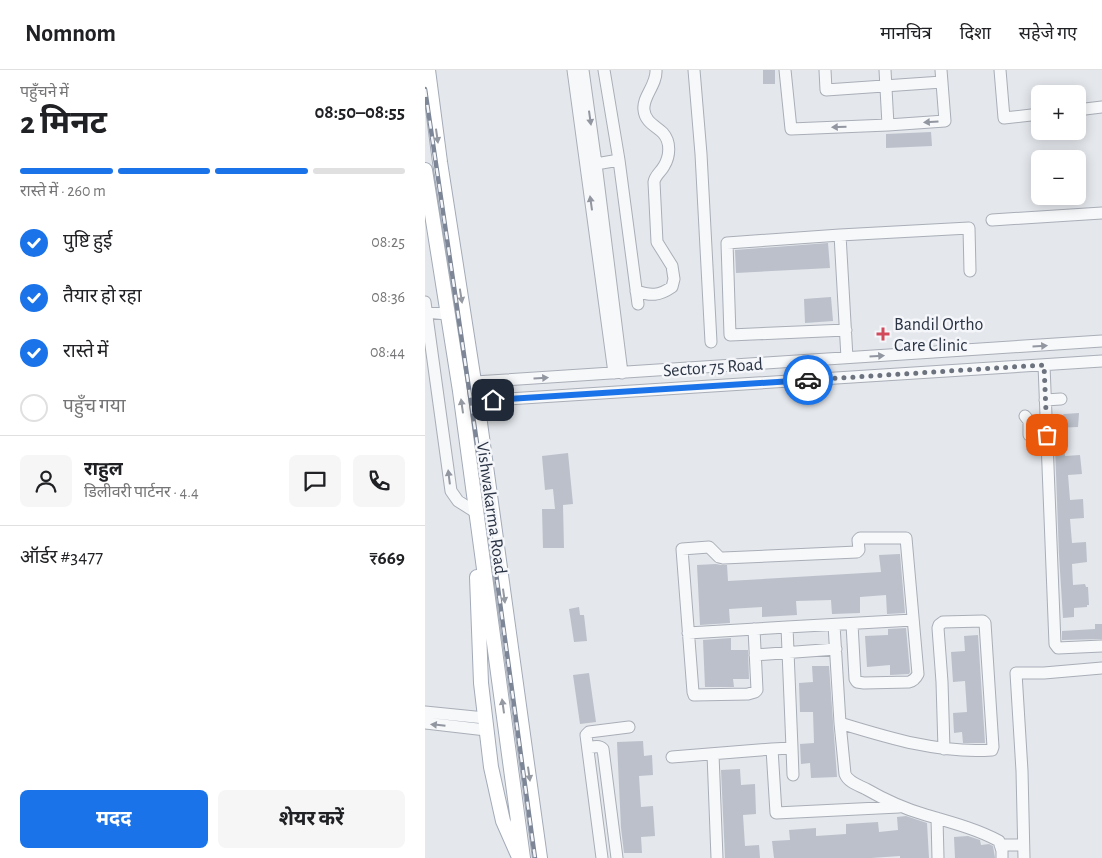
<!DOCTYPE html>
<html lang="hi">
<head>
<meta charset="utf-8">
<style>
	:root { --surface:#fff; --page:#f6f6f6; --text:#202124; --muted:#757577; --line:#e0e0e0; --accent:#1a73e8 }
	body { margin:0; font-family:"Alegreya Sans","Noto Sans Devanagari",sans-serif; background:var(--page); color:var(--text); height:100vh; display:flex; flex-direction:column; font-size:19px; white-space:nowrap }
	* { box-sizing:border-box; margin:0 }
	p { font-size:16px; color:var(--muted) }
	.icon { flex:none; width:28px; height:28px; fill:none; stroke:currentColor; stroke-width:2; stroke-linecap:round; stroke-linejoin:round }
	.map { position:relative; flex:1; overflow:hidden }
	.drawer { display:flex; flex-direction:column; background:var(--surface); width:425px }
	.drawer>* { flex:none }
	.fabs { position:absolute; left:606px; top:15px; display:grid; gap:10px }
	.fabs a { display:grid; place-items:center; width:55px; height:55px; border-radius:8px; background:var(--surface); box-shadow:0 2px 12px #0003; font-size:25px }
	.pin { position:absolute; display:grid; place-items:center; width:42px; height:42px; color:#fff; margin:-21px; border-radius:10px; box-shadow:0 2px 8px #0006 }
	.courier { position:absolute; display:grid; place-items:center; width:50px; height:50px; margin:-25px; border:4px solid #1a73e8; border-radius:50%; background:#fff; color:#222; box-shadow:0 1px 6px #0007 }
	.head em { font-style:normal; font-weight:700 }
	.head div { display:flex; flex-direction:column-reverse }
	.head { display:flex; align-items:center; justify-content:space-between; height:85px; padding:0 20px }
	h1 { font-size:32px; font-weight:700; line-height:38px }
	.bar { display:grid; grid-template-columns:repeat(4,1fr); gap:8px 5px; align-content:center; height:60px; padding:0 20px }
	.bar i { height:6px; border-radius:4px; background:var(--line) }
	.bar .selected { background:var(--accent) }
	.bar p { grid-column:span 4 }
	.line { display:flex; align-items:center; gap:12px; padding:0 20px; border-top:1px solid var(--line) }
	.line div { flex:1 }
	.round { display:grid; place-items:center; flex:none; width:52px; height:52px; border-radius:8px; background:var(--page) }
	ol { padding:0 20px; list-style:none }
	li { display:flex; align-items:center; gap:15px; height:55px }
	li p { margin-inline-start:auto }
	li .icon { padding:5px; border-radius:50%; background:var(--accent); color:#fff; stroke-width:4 }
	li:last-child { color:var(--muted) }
	li i { width:28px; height:28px; border:2px solid var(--line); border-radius:50% }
	.primary-button { display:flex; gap:10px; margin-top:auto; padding:10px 20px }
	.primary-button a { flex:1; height:58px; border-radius:8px; background:var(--accent); color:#fff; font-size:20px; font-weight:700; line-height:58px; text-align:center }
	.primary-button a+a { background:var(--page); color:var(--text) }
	header { display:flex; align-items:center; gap:30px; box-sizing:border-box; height:70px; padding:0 25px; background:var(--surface); border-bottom:1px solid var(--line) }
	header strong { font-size:24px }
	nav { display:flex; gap:28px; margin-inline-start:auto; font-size:18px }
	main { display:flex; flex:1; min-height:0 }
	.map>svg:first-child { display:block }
	.building { fill:#bbc0ca }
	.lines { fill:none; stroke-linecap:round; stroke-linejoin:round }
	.minor-casing { stroke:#a9aeb7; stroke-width:13 }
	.major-casing { stroke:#a3abb8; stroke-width:16 }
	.minor { stroke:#f7f8fa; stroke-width:11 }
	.major { stroke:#fff; stroke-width:14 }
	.rail-casing { stroke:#7d8696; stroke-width:4.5 }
	.rail { stroke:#f4f6f9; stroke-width:2.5; stroke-dasharray:8; stroke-linecap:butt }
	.oneway { fill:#9196a0 }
	.oneway2 { fill:#959aa2 }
	.done { stroke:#6c737f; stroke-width:5; stroke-dasharray:0 9 }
	.route { stroke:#1a73e8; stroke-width:6 }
	.poi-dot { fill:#d1495b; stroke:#f4f6f9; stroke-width:2 }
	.labels { text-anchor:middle; stroke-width:5; stroke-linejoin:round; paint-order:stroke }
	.poi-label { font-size:18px; fill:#2b3445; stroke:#f4f6f9; text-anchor:start }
	.street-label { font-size:18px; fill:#2b3445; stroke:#f4f6f9 }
</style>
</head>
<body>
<header>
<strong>Nomnom</strong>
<nav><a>मानचित्र</a><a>दिशा</a><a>सहेजे गए</a></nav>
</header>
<main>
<section class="drawer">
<div class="head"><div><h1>2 मिनट</h1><p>पहुँचने में</p></div><em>08:50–08:55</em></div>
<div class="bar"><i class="selected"></i><i class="selected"></i><i class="selected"></i><i></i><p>रास्ते में · 260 m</p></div>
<ol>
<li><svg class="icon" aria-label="check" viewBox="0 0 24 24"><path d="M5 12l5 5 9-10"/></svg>पुष्टि हुई<p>08:25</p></li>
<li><svg class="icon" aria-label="check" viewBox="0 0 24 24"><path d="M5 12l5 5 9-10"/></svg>तैयार हो रहा<p>08:36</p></li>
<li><svg class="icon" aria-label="check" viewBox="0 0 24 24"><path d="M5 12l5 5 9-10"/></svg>रास्ते में<p>08:44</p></li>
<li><i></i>पहुँच गया</li>
</ol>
<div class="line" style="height:90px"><a class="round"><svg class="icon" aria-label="person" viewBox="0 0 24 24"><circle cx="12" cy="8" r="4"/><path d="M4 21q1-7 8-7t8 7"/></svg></a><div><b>राहुल</b><p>डिलीवरी पार्टनर · 4.4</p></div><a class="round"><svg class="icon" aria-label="chat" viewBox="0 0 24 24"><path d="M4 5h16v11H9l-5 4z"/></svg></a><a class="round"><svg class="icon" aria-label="phone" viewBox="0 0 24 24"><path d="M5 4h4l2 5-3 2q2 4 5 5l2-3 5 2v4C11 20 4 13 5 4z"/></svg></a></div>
<div class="line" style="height:65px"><div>ऑर्डर #3477</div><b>₹669</b></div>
<div class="primary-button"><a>मदद</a><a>शेयर करें</a></div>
</section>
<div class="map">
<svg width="677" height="788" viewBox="0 0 677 788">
	<rect width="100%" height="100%" fill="#e4e7ec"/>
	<path class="building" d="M338,0H350V14H338Z
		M506,62L507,76L461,78V64Z
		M403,173L405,198L311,203L310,180Z
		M406,227L408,251L380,253L379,229Z
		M654,343L653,357L629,358V350L630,349L639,344Z
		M630,376H639L640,386L655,385L657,404L643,405L645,430L658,429L659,448L645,449L647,473L661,472L662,492L647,494L648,515L660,514L661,517H663L664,535H662V537L649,538V547L638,548L634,485Z
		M143,383L148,434L138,435L139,478H118L117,439H130L128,419L120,420L117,386Z
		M475,484L480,543L462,544L461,525L435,527V543L407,544L406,530L371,531L372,545L337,547V537L304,539L305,553L275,555L272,495L291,494L296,495H302L303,511L456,502L454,485Z
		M154,537L155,545H159L162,571L149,572L144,539Z
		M670,554H677V569L637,570V561L670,559Z
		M481,558L485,602L484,604L465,605V595L442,597L440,566L463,565V559Z
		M553,565L560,673H538L537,662L529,663L528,643L542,642L540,611L528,612L526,582L540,581L539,566Z
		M306,568V580H323L324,609H308L309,617H280L278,570Z
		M387,596H404L412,707L386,708L385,693L376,694L375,674L389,673L388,642H375L374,613L388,612Z
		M164,603L171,652L155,654L148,605Z
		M218,671L219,686L227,685L228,705L214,706L216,737L228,736L230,766L216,767L217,783H199L196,758L192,672Z
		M315,699L316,715L330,714L331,744L318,745L320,776L334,775L335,788H300L296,700Z
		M481,746L502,753L504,788H475V786L446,788H349L347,771L365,770L364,760L391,758V766L421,764V754L453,752L454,762L473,760L472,747Z
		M543,766L555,770L556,775L564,774L568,776L570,788H530L529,767Z"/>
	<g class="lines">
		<g class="minor-casing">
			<path id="minor" d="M148,0L189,303
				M158,0L171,94L197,303
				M179,0L194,90L213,234
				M269,0L276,84L286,272
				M360,0L366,59L463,55L520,51L516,0
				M400,0L401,20L517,12
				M460,0L463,55
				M575,0L579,48L615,44
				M652,40L677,37
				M171,94L194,90
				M567,150L677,143
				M415,165L544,158L545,201
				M211,221C226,226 234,226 247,217L249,209L247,196L232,172L229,112C230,105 236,102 239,96C245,86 246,72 238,63C231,56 220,52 219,40C217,27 232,15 231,0
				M0,232L26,421L33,431L52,443
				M0,242L22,244
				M421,260L305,265L302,173L415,165L422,288
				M619,295L630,574L633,578L677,576
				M50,312L677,271
				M620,330L636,329
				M52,331L677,291
				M600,346L604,351V365
				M409,555L415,653
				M362,557L488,550
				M329,559L332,620L330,622L323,624L269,625L268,622L257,479L284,477L294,487L298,488L432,482L434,480L433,470L435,468H481L493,604C491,608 488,611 484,612L439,613L432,612L430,609L427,554
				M263,563L362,557L367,678L347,679
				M330,585L411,579
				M0,642L60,648
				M0,653L61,660
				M163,678C168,677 174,675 178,679L192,788
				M367,678L368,705
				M519,679L517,612L513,558L514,555L518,552L558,551L560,553L568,677L567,680C516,684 464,668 415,653L420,704C423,712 433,715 441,719C460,730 480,739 501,745C525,752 552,759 574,771L577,781V788
				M288,684L292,788
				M247,687L347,679L351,743L474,737
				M512,748L513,788
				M575,775H598
				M177,788L161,665L164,662L204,657
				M599,788L597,701L591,603H619L677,598"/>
		</g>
		<g class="major-casing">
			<path id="major" d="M3,0L15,92L52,331L115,788
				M0,100L35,321L98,788
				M52,507L56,613L66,697L78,751L93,785"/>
		</g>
		<use href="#minor" class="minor"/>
		<use href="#major" class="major"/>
		<g class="rail-casing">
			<path id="rail" d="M0,19L70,496L110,788"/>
		</g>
		<use href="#rail" class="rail"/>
	</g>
	<defs><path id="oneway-solid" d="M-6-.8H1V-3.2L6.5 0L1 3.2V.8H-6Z" transform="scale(1.25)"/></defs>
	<g class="oneway">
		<use href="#oneway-solid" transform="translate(165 48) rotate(82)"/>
		<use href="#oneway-solid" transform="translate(506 52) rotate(176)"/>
		<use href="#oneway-solid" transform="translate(414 57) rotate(178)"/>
		<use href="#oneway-solid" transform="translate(166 133) rotate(-98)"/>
		<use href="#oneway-solid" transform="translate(615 276) rotate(-4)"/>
		<use href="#oneway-solid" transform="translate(452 286) rotate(-4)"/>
		<use href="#oneway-solid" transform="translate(116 308) rotate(-4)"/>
		<use href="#oneway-solid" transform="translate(24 407) rotate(-97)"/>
		<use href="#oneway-solid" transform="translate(13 655) rotate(-174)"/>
	</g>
	<g class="oneway2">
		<use href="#oneway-solid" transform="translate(12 66) rotate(82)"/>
		<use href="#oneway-solid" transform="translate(36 226) rotate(81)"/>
		<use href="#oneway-solid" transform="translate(37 336) rotate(-98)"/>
		<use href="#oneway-solid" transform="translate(79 526) rotate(82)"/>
		<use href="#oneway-solid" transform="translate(78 636) rotate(-98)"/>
		<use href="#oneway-solid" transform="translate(104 704) rotate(82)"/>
	</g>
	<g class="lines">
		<path class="done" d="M383,310L619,295L622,365"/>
		<path class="route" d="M68,330L383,310"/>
	</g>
	<path class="poi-dot" d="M455.5 256.5h5v5h5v5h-5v5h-5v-5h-5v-5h5z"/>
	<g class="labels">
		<g class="poi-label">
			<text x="469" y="260">Bandil Ortho<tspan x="469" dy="21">Care Clinic</tspan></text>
		</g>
		<g class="street-label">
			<text transform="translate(288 297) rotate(-4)" y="6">Sector 75 Road</text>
			<text transform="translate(67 438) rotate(82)" y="6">Vishwakarma Road</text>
		</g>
	</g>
</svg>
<div class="fabs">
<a>+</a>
<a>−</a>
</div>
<div class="pin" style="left:622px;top:365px;background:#ea580c"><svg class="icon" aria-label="bag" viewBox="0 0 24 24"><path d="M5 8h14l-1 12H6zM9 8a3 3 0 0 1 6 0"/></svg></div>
<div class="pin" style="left:68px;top:330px;background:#1f2937"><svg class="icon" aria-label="home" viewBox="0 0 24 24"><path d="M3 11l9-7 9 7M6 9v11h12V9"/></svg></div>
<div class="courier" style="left:383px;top:310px"><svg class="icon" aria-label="car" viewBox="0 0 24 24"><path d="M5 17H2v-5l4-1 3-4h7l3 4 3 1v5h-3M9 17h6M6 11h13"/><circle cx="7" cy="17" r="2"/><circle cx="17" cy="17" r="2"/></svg></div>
</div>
</main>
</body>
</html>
